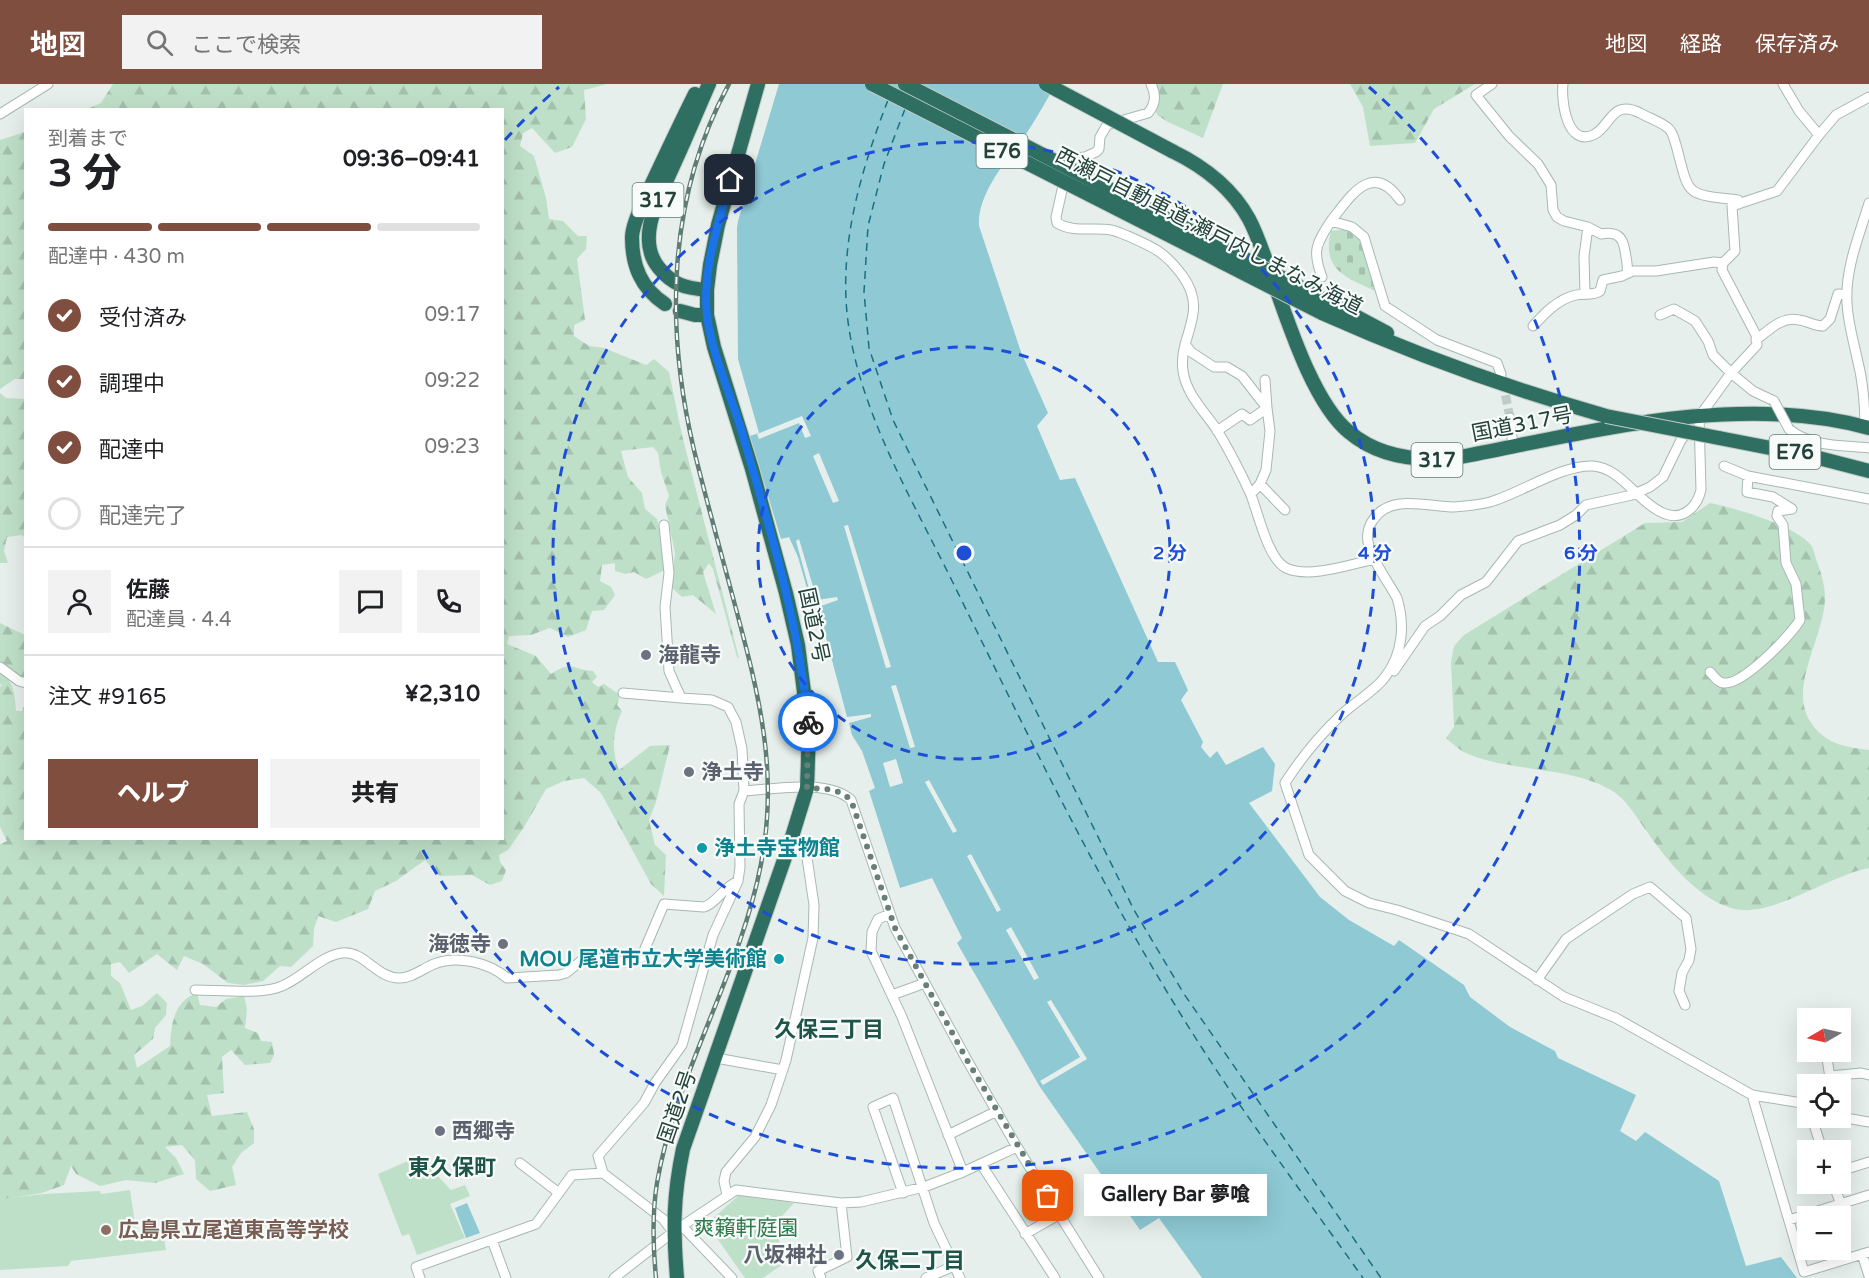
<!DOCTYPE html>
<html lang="ja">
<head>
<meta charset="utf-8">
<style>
	:root { --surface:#fff; --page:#f2f2f2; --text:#202124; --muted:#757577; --line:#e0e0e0; --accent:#7f4e3f }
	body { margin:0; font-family:"Varela Round","Noto Sans JP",sans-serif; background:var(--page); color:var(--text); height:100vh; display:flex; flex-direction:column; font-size:22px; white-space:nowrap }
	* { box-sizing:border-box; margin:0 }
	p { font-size:20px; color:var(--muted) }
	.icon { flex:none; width:33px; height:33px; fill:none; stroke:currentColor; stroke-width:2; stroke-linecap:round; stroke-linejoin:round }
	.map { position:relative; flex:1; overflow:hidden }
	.sheet { position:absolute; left:24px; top:24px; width:480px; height:732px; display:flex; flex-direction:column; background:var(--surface); border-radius:0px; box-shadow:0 6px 24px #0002 }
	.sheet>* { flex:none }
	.needle { width:39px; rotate:261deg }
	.tools { position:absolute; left:1797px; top:924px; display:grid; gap:12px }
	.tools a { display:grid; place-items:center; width:54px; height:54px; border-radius:0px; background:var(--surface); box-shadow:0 6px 24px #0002; font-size:30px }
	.pin { position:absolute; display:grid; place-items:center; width:51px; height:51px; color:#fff; margin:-26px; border-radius:12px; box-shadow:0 3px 9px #0006 }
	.courier { position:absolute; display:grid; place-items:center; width:60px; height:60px; margin:-30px; border:4px solid #1a73e8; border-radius:50%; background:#fff; color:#222; box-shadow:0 2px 8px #0007 }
	.bubble { position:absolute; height:42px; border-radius:0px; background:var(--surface); box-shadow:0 6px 24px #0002; font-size:20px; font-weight:800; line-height:42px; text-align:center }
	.summary em { font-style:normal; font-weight:800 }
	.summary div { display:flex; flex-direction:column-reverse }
	.summary { display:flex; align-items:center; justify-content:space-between; height:102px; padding:0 24px }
	h1 { font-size:39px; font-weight:800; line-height:45px }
	.bar { display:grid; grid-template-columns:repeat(4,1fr); gap:9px 6px; align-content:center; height:72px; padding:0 24px }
	.bar i { height:8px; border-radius:4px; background:var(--line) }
	.bar .current { background:var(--accent) }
	.bar p { grid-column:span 4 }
	.line { display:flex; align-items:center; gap:15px; padding:0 24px; border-top:2px solid var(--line) }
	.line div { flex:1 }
	.round { display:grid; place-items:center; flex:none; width:63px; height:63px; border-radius:0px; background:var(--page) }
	ol { padding:0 24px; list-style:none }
	li { display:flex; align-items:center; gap:18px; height:66px }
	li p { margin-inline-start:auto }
	li .icon { padding:6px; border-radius:50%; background:var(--accent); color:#fff; stroke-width:4 }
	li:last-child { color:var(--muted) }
	li i { width:33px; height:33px; border:3px solid var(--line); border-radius:50% }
	.cta { display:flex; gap:12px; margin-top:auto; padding:12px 24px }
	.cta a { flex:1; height:69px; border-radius:0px; background:var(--accent); color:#fff; font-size:24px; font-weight:800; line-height:69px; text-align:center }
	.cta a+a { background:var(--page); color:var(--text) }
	header { display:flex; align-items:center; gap:36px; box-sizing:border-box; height:84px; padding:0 30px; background:var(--accent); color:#fff }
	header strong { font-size:28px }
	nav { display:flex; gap:33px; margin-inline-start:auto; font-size:21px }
	.search { width:420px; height:54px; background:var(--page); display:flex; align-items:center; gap:15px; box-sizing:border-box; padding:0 21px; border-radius:0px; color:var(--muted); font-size:22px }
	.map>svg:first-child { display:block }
	.forest { fill:url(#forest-firs) }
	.cemetery { fill:url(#cemetery-stones) }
	.green { fill:#bfe0c8 }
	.water { fill:#8ec9d4 }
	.pier { fill:#e6efeb }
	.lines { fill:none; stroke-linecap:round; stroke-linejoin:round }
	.ferry { stroke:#1c6f80; stroke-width:1.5; stroke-dasharray:8 6; stroke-linecap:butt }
	.minor-tunnel { stroke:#bfccc8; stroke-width:9; stroke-dasharray:9 4.5; stroke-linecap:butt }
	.minor-casing { stroke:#a8b8b2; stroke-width:11 }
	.highway-casing { stroke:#c2cac8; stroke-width:16 }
	.minor { stroke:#fff; stroke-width:9 }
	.highway { stroke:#2f6f62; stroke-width:14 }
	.rail-casing { stroke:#5f7d75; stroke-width:4.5 }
	.rail { stroke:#f7fbf9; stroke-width:2; stroke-dasharray:7; stroke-linecap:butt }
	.minor-bridge-casing { stroke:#a8b8b2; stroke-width:11; stroke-linecap:butt }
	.highway-bridge-casing { stroke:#c2cac8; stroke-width:16; stroke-linecap:butt }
	.minor-bridge { stroke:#fff; stroke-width:9 }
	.highway-bridge { stroke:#2f6f62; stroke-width:14 }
	.done { stroke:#687f78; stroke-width:6; stroke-dasharray:0 10.8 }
	.route { stroke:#1a73e8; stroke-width:8 }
	.ring { fill:none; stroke:#1d4ed8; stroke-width:3; stroke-dasharray:10 8 }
	.worship-dot { fill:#6b7280; stroke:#f7fbf9; stroke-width:2 }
	.culture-dot { fill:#0f9aa8; stroke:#f7fbf9; stroke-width:2 }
	.education-dot { fill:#8d6e63; stroke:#f7fbf9; stroke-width:2 }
	.labels { text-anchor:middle; stroke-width:4.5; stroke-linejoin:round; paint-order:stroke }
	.shield { fill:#f7fbf9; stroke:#637a73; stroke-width:1.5 }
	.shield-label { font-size:20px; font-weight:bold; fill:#24423a }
	.street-label { font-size:21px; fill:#24423a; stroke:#f7fbf9 }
	.worship-label { font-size:21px; font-weight:bold; fill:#5b616d; stroke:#f7fbf9; text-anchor:start }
	.culture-label { font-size:21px; font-weight:bold; fill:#0d838f; stroke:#f7fbf9; text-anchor:start }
	.park-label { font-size:21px; fill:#2d7a4b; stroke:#f7fbf9 }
	.education-label { font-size:21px; font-weight:bold; fill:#785e54; stroke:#f7fbf9; text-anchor:start }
	.neighbourhood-label { font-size:22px; font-weight:bold; fill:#1f5548; stroke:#f7fbf9 }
	.centre { fill:#1d4ed8; stroke:#f7fbf9; stroke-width:3 }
	.ring-label { font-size:18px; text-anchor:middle; font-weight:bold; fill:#1d4ed8; stroke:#f7fbf9; stroke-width:4.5; stroke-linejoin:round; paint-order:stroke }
</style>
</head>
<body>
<header>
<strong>地図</strong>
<div class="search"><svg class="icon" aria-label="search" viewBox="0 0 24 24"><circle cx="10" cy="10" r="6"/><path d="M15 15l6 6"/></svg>ここで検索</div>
<nav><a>地図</a><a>経路</a><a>保存済み</a></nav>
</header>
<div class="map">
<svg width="1869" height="1194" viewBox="0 0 1869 1194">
	<defs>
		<pattern id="forest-firs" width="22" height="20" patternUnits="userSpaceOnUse" patternTransform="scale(1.5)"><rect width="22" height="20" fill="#bfe0c8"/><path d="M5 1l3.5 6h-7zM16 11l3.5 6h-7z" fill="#a4c1ad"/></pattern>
		<pattern id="cemetery-stones" width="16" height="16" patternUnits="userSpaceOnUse" patternTransform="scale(1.5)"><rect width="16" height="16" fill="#bfe0c8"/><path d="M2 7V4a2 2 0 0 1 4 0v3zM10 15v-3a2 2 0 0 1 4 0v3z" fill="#a4c1ad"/></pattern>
	</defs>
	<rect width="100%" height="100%" fill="#e6efeb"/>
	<path class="forest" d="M113,0H607L584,6L586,35L572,63L555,69L532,44L523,49L520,62L534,72L546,114L549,135L563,137L578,152H587L586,165L577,175L585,236L574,241V252L589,262L604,264L646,281L654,275L669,288L682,351L739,574L737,573L713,485L709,479L703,488L716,530L693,511L682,513L671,503L675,469L665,421L669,412L661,388L658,369L653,363L621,367L628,393L642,409L645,425L657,435L664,463L663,487L646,495L634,488L625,490L615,487V479L602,481L600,497L611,503L615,511L604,526L592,527L586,546L568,553L550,544L531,551L509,552L507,560L536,572L551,590C573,576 572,586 593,587L597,593L592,598L598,603L604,600L620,611L617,621L622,627C613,646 611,667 619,686L650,662L670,661L656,718L649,736L655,761L666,771L664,812L651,800L601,709L584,694L564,697L546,705L524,743L508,766L499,771L500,778L506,786L502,797L490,801L472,791L439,792L425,776L396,797L375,807L368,825L336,838L318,832L314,845L313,862L291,883L280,882L263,897L244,901L228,899L203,880L184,872L177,886L157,870L129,889L120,878L111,880V892L120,899L131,926L142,922L157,909L167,919L166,931L155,944L153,955L134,971L137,984L170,962C171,940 174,917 197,909L200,921L216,923L226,915L244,912L247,925L245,944L258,949L261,957L272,958L274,971L270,979L245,981L231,966L222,973L224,1009L207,1011L212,1032L247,1028L254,1045V1059L241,1069L232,1083L236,1101L210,1107L196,1095L195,1076L182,1061L165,1063L176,1074L184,1090L155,1099L126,1096L100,1102L76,1090L71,1082L64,1101L42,1109L0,1116V760L7,757L0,743V603L2,601L0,600V588C14,598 15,610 16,627H22L25,620L26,754H502V26L87,25L101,19Z
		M1150,0H1223L1203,54L1168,38L1157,31Z
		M1350,0H1475L1434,25L1415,59L1370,62L1363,23Z
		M25,48V295H15L0,305V56Z
		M0,309L6,314L26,315L25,454L22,451L7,453L4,467L8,479H0Z
		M1710,419C1735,424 1794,441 1811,461C1814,465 1815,473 1817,478C1821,488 1825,502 1825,513C1825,552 1788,602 1810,637C1824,660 1845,663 1869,666V784C1830,791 1774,833 1735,825C1701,818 1667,777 1648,749C1636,733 1627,715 1609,705C1570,682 1505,688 1464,668C1458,665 1452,659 1446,654L1454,643L1451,578L1454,562L1464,551L1645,439L1682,438Z
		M0,539L25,551V595H21L0,577Z"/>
	<path class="cemetery" d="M1349,145L1361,155L1375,207C1346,193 1321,186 1331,147Z"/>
	<path class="green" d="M419,1072L451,1106L465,1101L470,1112L450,1120L465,1154L417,1171L409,1150L402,1152L378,1090Z
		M130,1106L137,1153L163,1149L166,1166L71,1177L68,1182L0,1186V1115L44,1110L100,1107L101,1110Z
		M740,1110L794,1119L774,1141L786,1178L763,1194H745L707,1140Z"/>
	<path class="water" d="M779,0H1056C1047,15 1039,30 1030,44C1011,72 977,107 979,142L1021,268L1048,329L1037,342L1060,396L1075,394L1158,578H1175L1188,606L1181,616L1203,658L1201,663L1210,674L1217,667L1226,681L1263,663L1275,680L1272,707L1249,719L1320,813L1349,836L1394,862L1399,856L1464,901L1470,913L1510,943L1555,967L1558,974L1636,1011L1620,1047L1636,1057L1645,1048L1719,1097L1746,1182L1781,1173L1797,1194H1202L1159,1134L1140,1146L1040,1003L957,859L962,854L932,794L900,804L869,707L875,704L862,667L852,651L849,639L871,633V630L847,633L818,523L838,516L837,513L817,516L799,455L796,457L810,508H808L798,473L789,453L781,455L750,352L759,349L738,275L737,144L738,137Z
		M467,1119L480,1149L466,1154L455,1124Z"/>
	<path class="pier" d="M802,332L811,352L805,354L799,339L759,355L757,350Z
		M819,369L839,417L833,419L813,372Z
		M848,441L891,583L886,584L844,442Z
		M896,601L915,663L910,664L891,602Z
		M896,675L903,699L890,703L883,679Z
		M929,696L957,747L953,749L925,698Z
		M971,770L1001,826L997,828L967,772Z
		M1011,843L1039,894L1034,896L1006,846Z
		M1051,916L1087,975L1043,1001L1040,997L1080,973L1047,918Z"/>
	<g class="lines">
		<path class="ferry" d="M888,16C862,84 840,155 847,229C857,326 914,418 956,505C1025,645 1093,787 1175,921C1232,1015 1299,1104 1363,1194
			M905,25L884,80L868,142L864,208L869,264L893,336L1134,826L1184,910L1381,1194"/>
		<path class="minor-tunnel" d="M1503,298L1510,334"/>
		<g class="minor-casing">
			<path id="minor" d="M1151,0C1156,10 1156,20 1148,29L1107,41L1100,53L1099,65L1096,68L1085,73L1069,75L1056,133L1057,139C1074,149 1092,143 1111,146C1117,147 1122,150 1128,152C1153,163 1165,168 1182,191C1210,229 1178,251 1183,287C1186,310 1205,328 1217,346C1229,366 1241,389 1251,411C1258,429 1268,475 1286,484C1309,495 1351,480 1375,475
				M1492,0L1476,11L1509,52L1538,80L1551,101L1553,126L1557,133L1564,137L1588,143L1601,150C1621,146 1624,157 1626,173C1627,179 1628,183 1627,188
				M1563,0C1561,17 1567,65 1595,50C1611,41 1612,15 1640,29C1649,34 1661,38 1668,44C1673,48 1674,55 1676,61C1690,112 1683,110 1738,116L1739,120
				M1783,0L1799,27L1819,51
				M0,30L48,0
				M1400,116C1372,76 1350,113 1331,137L1352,143L1364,153L1385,222L1437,256L1497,279L1501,290
				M1322,193C1312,167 1316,160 1331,137
				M1585,210L1584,172L1588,143
				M1660,231L1674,225L1695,237L1708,257L1713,271L1731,289L1753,307L1774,317
				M1533,242C1545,229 1558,215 1576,211C1585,209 1593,212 1600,207L1603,196L1622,192L1633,187H1656L1714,178L1723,179
				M1756,256C1769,246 1782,232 1799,236C1808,237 1814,242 1823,242L1830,235L1838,210L1847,211
				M1185,260L1191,268L1214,283H1227L1242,292L1267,324L1270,347L1266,386L1260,400L1251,410
				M1699,333L1701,406C1696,426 1680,438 1661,428C1637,417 1621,384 1593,382C1563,380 1521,409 1490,418C1478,421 1466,422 1454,423C1428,423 1390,409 1373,436C1368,443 1366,453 1369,462C1374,480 1388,497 1397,514C1405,540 1403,570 1385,593C1374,608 1354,618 1340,632C1319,652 1301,674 1285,699L1309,771L1345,807L1369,819L1397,826L1469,850L1564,913L1616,934L1752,1011L1808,1020
				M1699,333L1731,289L1757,261L1756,251L1722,186L1723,179L1735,167L1732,122L1777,107L1819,51L1836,31L1869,13
				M1510,334L1513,363
				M1865,343C1865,320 1863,297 1857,274C1853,255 1848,239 1847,219C1845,185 1859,152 1869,119
				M1789,345C1810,363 1843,361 1869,364
				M1217,347L1242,330L1250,336L1267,324L1265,296
				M1724,382L1748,392L1869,415
				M1260,400L1285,426
				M0,583L19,597L26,599
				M1394,587L1425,542L1440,532L1461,511L1486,498L1518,457L1560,441L1576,431L1586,421L1632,411L1650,403L1663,393L1681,356L1689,346
				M1710,588C1714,592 1718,599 1724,599C1743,601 1790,552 1800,536L1796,500L1786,479L1783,441L1777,432L1778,427L1792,425L1773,413L1747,408L1748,392
				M623,609L681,614L669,587L665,523L669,489L664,441
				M744,707C774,705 828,695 851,716L895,844L967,976L1017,1063L1099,1194
				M890,830L878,835L872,848L871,867L902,933L963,1088
				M1537,896L1566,855L1633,810L1650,803L1686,834L1691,865L1689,876L1682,889L1679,907L1685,921
				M195,906C218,906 263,911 282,902C302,894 320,872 342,869C364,866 377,895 400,894C412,894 422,885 434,880C457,871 488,878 507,894L559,891L566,889L586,873L626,878L641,874L664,820L704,823C717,819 722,804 738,797
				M892,911L925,899
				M1826,968L1831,1000
				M716,974L783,986
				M1830,992L1861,989L1869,991
				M1752,1011L1804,1188L1869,1168
				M1840,1033L1869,1038
				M1812,1034L1822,1066
				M948,1051L997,1027
				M520,1079L559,1109
				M981,1080L1055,1194
				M1840,1087L1869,1078
				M1833,1100L1841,1120
				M903,1109L873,1023L893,1014L934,1139L960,1194
				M727,1111L724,1097L726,1088L755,1053L771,1021L786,976L813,854L814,821L806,767L791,756
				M1789,1136L1869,1111
				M682,1142L732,1194
				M673,1148L663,1135L603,1089L598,1072L644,1019L655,999L682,961L713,851L738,797L740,783L739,720L744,707L742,665L736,638L728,623L712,616L681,614
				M1025,1150L1060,1130
				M492,1156L506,1194
				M1862,1170L1869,1192
				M420,1194L416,1183L536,1140L572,1091L603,1089
				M614,1194L673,1148L736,1106L841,1119L861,1118L924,1103L963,1088L1017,1063
				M821,1194L818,1187L847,1173L841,1119
				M926,1194L954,1182"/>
		</g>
		<g class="highway-casing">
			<path id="highway" d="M1172,67C1203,82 1232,104 1249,135C1257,150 1262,166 1268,182C1285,228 1311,317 1349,348C1380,374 1421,378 1460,373C1590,348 1738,308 1869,344
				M707,206C685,204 673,201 659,184C634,154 661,110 674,80C686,54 697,27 709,0
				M1325,216L1387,249
				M665,220C641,204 632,182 632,153C633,137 643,121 649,106C664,74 679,42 695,10
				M680,227L695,231H707
				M1322,229C1416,271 1507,304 1606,332
				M1719,354L1807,371L1869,387
				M677,1194C673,1145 673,1113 683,1065L791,756L807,704L809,647L798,561L786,509L752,385L714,263L707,231V206L710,181L718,141L758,0"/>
		</g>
		<use href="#minor" class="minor"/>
		<use href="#highway" class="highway"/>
		<g class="rail-casing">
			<path id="rail" d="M656,1194C653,1163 652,1130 657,1099C676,988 740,890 761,780C779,689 759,611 736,525C722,472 707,419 694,366C665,243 667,114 729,0"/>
		</g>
		<use href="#rail" class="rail"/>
		<g class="minor-bridge-casing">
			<path id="minor-bridge" d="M1774,317L1789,345"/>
		</g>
		<g class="highway-bridge-casing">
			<path id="highway-bridge" d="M872,0L1322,229
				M905,0L1325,216
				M1046,0L1172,67
				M1606,332L1719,354"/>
		</g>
		<use href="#minor-bridge" class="minor-bridge"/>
		<use href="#highway-bridge" class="highway-bridge"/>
	</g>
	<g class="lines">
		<path class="done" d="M808,638L807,704C824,705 838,704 851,716L895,844L967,976L1048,1112"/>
		<path class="route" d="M730,96C719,139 702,186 707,231C711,267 730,309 741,345C769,441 799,538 808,638"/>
	</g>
	<g class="ring">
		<circle cx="964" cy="469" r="206"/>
		<circle cx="964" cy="469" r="411"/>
		<path d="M505 56A617 617 0 0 1 559 3M1369 3A617 617 0 1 1 419 759"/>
	</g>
	<g class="worship-dot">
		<circle cx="646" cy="571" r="6"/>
		<circle cx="689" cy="688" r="6"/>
		<circle cx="503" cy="860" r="6"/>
		<circle cx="440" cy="1047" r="6"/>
		<circle cx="839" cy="1171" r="6"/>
	</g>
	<g class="culture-dot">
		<circle cx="702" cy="764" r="6"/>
		<circle cx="779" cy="875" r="6"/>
	</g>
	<circle class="education-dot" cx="106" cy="1146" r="6"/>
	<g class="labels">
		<g class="shield">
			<rect x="976.5" y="50" width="51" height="34" rx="4.5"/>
			<rect x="632.5" y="99" width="51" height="34" rx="4.5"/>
			<rect x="1769.5" y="351" width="51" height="34" rx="4.5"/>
			<rect x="1411.5" y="359" width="51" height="34" rx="4.5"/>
		</g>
		<g class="shield-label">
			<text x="1002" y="74">E76</text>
			<text x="658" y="123">317</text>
			<text x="1795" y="375">E76</text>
			<text x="1437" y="383">317</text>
		</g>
		<g class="street-label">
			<text transform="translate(1209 147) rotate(27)" y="7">西瀬戸自動車道;瀬戸内しまなみ海道</text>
			<text transform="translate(1522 340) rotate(-11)" y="7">国道317号</text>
			<text transform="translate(814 541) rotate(78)" y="7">国道2号</text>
			<text transform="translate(677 1023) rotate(-71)" y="7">国道2号</text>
		</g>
		<g class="worship-label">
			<text x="658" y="578">海龍寺</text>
			<text x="701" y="695">浄土寺</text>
			<text x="491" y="867" text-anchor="end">海徳寺</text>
			<text x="452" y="1054">西郷寺</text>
			<text x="827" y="1178" text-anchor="end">八坂神社</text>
		</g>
		<g class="culture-label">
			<text x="714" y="771">浄土寺宝物館</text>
			<text x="767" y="882" text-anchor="end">MOU 尾道市立大学美術館</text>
		</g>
		<g class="park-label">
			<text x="746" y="1151">爽籟軒庭園</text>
		</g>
		<g class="education-label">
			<text x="118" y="1153">広島県立尾道東高等学校</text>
		</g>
		<g class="neighbourhood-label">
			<text x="829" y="953">久保三丁目</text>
			<text x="452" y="1091">東久保町</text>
			<text x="910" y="1184">久保二丁目</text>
		</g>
	</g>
	<circle cx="964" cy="469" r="9" class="centre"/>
	<g class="ring-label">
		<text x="1170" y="475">2 分</text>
		<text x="1375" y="475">4 分</text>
		<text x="1581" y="475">6 分</text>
	</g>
</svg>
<div class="tools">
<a><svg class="needle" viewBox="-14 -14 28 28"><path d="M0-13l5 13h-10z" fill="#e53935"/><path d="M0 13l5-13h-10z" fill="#757577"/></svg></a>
<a><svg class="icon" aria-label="locate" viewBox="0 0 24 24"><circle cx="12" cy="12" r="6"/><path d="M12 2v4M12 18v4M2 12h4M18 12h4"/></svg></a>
<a>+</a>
<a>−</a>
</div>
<div class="pin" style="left:1048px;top:1112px;background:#ea580c"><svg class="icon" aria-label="bag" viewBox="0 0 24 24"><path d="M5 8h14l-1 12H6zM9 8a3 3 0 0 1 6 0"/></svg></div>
<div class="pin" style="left:730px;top:96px;background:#1f2937"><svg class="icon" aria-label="home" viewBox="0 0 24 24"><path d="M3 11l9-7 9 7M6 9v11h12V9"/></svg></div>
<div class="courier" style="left:808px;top:638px"><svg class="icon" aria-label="bike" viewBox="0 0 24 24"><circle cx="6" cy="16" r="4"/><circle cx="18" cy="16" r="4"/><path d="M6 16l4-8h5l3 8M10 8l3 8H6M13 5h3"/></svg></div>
<div class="bubble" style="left:1084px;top:1090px;width:183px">Gallery Bar 夢喰</div>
<section class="sheet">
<div class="summary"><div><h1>3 分</h1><p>到着まで</p></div><em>09:36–09:41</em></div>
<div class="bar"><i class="current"></i><i class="current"></i><i class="current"></i><i></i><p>配達中 · 430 m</p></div>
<ol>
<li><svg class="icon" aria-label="check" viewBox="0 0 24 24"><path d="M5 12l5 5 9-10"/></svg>受付済み<p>09:17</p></li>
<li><svg class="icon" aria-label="check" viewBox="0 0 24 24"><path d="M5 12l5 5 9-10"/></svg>調理中<p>09:22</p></li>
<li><svg class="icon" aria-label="check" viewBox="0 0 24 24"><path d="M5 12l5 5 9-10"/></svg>配達中<p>09:23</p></li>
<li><i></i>配達完了</li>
</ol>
<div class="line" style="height:108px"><a class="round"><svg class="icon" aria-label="person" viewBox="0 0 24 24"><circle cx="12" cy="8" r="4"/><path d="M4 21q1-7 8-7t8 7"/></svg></a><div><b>佐藤</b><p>配達員 · 4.4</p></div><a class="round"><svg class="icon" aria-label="chat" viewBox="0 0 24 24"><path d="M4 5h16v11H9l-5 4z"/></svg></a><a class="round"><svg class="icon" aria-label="phone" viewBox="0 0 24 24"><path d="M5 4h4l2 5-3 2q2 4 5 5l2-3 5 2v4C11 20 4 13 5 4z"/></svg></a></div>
<div class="line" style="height:78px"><div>注文 #9165</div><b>¥2,310</b></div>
<div class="cta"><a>ヘルプ</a><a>共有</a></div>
</section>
</div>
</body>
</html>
